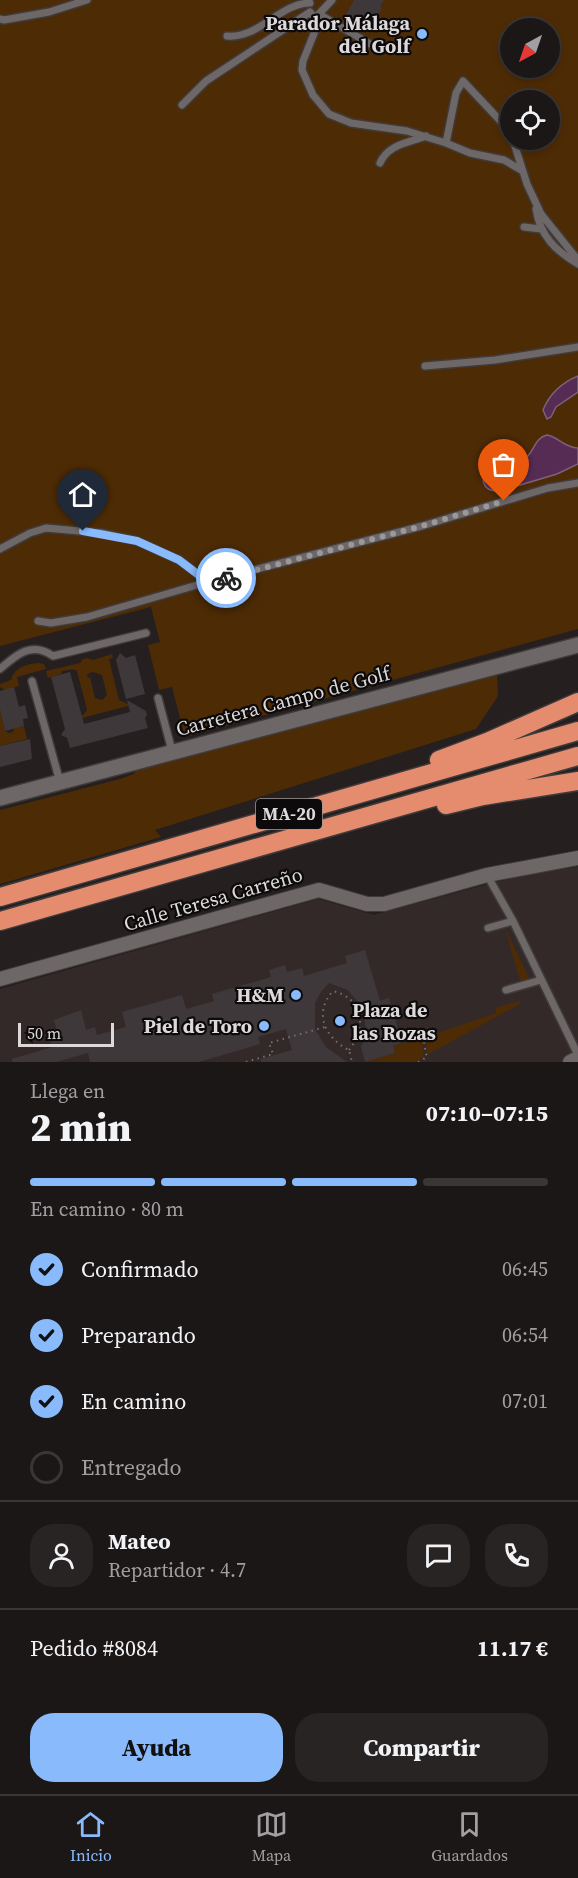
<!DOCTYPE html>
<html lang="es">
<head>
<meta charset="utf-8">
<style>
	:root { --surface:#1c1717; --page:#292424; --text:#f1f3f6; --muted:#a09fa1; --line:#3a3636; --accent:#89bafc }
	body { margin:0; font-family:"Source Serif 4",serif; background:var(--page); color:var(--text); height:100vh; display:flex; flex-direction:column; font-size:22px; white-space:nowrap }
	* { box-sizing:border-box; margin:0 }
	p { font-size:20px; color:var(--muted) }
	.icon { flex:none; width:33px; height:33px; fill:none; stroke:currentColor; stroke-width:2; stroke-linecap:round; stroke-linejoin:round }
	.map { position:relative; height:1062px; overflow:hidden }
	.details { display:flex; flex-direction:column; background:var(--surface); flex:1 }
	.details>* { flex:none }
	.needle { width:39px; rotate:220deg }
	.fabs { position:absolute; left:500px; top:18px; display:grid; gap:12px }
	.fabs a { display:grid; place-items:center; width:60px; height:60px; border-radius:50%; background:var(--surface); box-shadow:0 3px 9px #0003,0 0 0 2px var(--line); font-size:30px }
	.scale { position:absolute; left:18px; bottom:15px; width:96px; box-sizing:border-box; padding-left:6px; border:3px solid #ddd8d9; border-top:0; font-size:16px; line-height:21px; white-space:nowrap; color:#ddd8d9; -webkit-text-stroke:4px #0c0a0a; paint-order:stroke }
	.pin { position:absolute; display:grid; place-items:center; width:51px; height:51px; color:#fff; margin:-62px -26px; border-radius:50% 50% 50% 0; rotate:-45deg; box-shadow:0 0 6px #0007 }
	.pin .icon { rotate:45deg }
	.courier { position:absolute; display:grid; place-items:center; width:60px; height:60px; margin:-30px; border:4px solid #89bafc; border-radius:50%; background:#fff; color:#222; box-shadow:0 2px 8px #0007 }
	.headline em { font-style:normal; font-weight:800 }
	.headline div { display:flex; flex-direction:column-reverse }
	.headline { display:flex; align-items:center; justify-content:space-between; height:102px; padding:0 30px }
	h1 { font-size:39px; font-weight:800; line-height:45px }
	.bar { display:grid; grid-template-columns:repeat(4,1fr); gap:9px 6px; align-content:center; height:72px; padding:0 30px }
	.bar i { height:8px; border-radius:4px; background:var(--line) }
	.bar .selected { background:var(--accent) }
	.bar p { grid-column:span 4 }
	.line { display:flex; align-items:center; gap:15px; padding:0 30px; border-top:2px solid var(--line) }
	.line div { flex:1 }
	.round { display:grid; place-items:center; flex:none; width:63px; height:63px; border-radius:24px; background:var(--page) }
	ol { padding:0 30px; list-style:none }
	li { display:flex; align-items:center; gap:18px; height:66px }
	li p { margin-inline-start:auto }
	li .icon { padding:6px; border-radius:50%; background:var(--accent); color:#111; stroke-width:4 }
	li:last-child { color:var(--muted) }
	li i { width:33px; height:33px; border:3px solid var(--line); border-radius:50% }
	.button { display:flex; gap:12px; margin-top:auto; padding:12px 30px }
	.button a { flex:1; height:69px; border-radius:24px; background:var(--accent); color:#111; font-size:24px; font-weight:800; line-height:69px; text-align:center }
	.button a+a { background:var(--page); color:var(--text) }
	.tabs { display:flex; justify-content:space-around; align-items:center; height:84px; border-top:2px solid var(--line); background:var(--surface); font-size:16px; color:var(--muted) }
	.tabs a { display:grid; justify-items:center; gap:3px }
	.tabs .selected { color:var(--accent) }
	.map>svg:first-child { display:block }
	.built { fill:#342929 }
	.green { fill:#4d2b05; fill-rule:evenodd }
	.water { fill:#562c55; stroke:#7e607d; stroke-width:1.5 }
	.building { fill:#3e383a }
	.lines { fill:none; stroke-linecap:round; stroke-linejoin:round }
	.lane-casing { stroke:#403b3b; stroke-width:10 }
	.street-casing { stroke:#403b3b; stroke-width:16 }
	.secondary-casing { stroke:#403b3b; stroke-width:18 }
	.highway-casing { stroke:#403b3b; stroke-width:21 }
	.path { stroke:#757070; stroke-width:2; stroke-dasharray:1.5 4.5; stroke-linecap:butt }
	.lane { stroke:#6e6767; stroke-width:7 }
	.street { stroke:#6e6767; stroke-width:14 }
	.secondary { stroke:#6e6767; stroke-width:15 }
	.highway { stroke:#e58c6e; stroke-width:18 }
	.done { stroke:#9d9798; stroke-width:6; stroke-dasharray:0 10.8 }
	.route { stroke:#89bafc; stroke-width:8 }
	.poi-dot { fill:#89bafc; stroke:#0c0a0a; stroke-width:2 }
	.labels { text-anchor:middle; stroke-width:4.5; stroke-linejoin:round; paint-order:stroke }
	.shield { fill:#0c0a0a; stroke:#9e9a9b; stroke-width:1.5 }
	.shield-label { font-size:18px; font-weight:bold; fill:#ddd8d9 }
	.poi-label { font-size:20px; font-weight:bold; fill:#ddd8d9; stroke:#0c0a0a; text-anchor:end }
	.street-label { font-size:20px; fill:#ddd8d9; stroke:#0c0a0a }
</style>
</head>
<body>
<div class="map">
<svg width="578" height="1062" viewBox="0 0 578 1062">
	<rect width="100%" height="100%" fill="#251f1f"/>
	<path class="built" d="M578,867V1062H0V989L318,899L374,915L522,875Z"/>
	<path class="green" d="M0,0H578V629L185,737L172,687L159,690L148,645L160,642L151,607L0,646ZM510,28H549V68H510ZM510,100H549V140H510Z
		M112,654L113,658L109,659L119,700L128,704V706L78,719L77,717L82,716L87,710L77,671C72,668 68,670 62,671L61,674L48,678L46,671L80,663L83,659L87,658L93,660ZM93,672L102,675L107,695L102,700L95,698L90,677L88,678L87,674Z
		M39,663L44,664L46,669L17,677L19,686L5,690L0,687V684L11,680C15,667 26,664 39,663Z
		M497,675L498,696L476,729L155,830L161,837L0,884V810L120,779L134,774L137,768Z
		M0,710L5,731L9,733L13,732L14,728L24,726L27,739L0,746Z
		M505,928L529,978L520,981Z
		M519,1001L520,1004L427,1055L426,1037L496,1013L495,1008Z
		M422,1038L424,1057L415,1062H363L394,1053L393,1046Z"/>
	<path class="water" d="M578,376V392L556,407L551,417L547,419L543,410C550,393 561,383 578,376Z
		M547,435C559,437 563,447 578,448V464L557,474L500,491C481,492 478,476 492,465C501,464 512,465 521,461C534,456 533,438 547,435Z"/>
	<path class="building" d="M354,0H384L380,6L382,8L368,30L345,16Z
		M120,653L126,658L135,655L145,694L126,699L116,660Z
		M70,672L84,724L130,712L127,700L146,711L147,715L145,718L148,728L70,748L67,738L61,735L65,729L51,677Z
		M14,687L19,707L25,705L28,718L23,719L24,726L5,731L0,710V691Z
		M30,739L32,759L0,767V746Z
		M365,950L380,1001L389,998L402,1043L393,1046L395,1053L365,1062L361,1047L365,1039L366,1027L360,1005L348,990L329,983L321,992L315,1003V1029L326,1047L347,1062H261V1059L292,1050L286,1029L258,1037L260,1044L199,1062H90L88,1053L56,1062H12V1059L52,1047L50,1040L59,1038L54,1020L81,1010L86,1030L95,1027L97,1035L126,1027L122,1012L182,995L186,1009L214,1001L212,994L271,977L269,970L285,965L287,972L302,968L304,976L347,963L345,956Z"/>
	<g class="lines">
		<g class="lane-casing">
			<path id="lane" d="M319,14L370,44
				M317,16L332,0
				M0,19L4,20L49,12L87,0
				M227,36C259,39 280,3 310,3
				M182,105L206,81L310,12L317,21V26L303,61L302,70L313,95L329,114L351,123L407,131L446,143L456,93L463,81L510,131
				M513,140L527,184L541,214L578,260
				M446,143L470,153L504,160L521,170
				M380,163C388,144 409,143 426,136
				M536,209C540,236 556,251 578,264
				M524,227L541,229
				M425,366L495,360L578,347
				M0,549L30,533L46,528L101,533L137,541L179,560L208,582
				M38,621L51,623L87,617L204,583L422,526L548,488L578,483
				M0,669C17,654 32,641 53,656L146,633
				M32,681L60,782
				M158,698L172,751
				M487,875L513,921L578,1055
				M488,928L513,921
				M506,990L541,980"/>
		</g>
		<g class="street-casing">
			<path id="street" d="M0,979L319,890L367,904H384L487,875L578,858
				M570,1062L578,1058"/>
		</g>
		<g class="secondary-casing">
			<path id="secondary" d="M0,798L578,645"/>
		</g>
		<g class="highway-casing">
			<path id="highway" d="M439,760L487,742L578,702
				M446,805L483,796L578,781
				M0,897L578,731
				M0,921L578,756"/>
		</g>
		<path class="path" d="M349,1050C367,1027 364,999 333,991C313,1013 325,1038 349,1050L352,1062
			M246,1062L273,1054L269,1043L325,1027
			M418,1062L427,1057C424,1048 425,1040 421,1032"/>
		<use href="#lane" class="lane"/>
		<use href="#street" class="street"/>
		<use href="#secondary" class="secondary"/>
		<use href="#highway" class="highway"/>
	</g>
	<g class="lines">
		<path class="done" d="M226,578L422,526L504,501"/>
		<path class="route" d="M83,531L137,541L179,560L208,582L226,578"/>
	</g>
	<g class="poi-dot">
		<circle cx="422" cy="34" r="6"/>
		<circle cx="296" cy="995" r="6"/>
		<circle cx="340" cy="1021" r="6"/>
		<circle cx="264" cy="1026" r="6"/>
	</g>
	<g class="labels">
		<rect class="shield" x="256" y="799" width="66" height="30" rx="4.5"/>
		<g class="shield-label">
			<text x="289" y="820">MA-20</text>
		</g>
		<g class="poi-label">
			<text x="410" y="30">Parador Málaga<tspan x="410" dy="23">del Golf</tspan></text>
			<text x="284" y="1002">H&amp;M</text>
			<text x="352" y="1017" text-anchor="start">Plaza de<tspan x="352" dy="23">las Rozas</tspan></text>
			<text x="252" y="1033">Piel de Toro</text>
		</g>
		<g class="street-label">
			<text transform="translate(283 701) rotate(-15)" y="7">Carretera Campo de Golf</text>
			<text transform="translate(213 899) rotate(-16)" y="7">Calle Teresa Carreño</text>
		</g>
	</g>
</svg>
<div class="fabs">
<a><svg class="needle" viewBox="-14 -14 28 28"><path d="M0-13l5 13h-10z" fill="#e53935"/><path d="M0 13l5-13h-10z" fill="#a09fa1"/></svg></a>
<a><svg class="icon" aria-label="locate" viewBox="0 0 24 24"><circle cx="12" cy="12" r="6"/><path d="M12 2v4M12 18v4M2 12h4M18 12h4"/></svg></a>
</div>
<div class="scale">50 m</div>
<div class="pin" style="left:504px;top:501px;background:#ea580c"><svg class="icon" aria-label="bag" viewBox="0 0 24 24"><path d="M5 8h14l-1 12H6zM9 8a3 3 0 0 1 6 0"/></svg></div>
<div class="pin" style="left:83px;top:531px;background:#1f2937"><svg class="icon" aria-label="home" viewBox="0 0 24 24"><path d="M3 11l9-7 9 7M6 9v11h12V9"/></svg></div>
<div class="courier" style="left:226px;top:578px"><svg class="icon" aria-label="bike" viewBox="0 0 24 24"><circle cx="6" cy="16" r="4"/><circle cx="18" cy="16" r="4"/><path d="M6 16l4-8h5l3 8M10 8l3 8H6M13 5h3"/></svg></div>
</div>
<section class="details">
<div class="headline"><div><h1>2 min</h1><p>Llega en</p></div><em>07:10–07:15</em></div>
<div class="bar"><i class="selected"></i><i class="selected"></i><i class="selected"></i><i></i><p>En camino · 80 m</p></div>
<ol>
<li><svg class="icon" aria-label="check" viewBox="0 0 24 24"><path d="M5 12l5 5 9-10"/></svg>Confirmado<p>06:45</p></li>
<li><svg class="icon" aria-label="check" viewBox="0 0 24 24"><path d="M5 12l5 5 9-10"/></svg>Preparando<p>06:54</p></li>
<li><svg class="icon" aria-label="check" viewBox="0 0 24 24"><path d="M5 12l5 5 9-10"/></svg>En camino<p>07:01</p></li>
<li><i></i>Entregado</li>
</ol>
<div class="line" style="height:108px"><a class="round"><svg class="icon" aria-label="person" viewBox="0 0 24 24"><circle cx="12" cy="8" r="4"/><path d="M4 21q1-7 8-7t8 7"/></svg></a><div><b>Mateo</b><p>Repartidor · 4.7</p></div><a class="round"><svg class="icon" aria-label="chat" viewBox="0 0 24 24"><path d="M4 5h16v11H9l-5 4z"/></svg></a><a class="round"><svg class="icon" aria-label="phone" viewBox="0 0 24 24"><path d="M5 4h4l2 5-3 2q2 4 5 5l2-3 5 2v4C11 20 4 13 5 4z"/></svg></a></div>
<div class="line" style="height:78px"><div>Pedido #8084</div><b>11.17 €</b></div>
<div class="button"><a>Ayuda</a><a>Compartir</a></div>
</section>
<nav class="tabs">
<a class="selected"><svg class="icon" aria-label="home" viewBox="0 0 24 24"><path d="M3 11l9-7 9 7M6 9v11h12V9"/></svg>Inicio</a>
<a><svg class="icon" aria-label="map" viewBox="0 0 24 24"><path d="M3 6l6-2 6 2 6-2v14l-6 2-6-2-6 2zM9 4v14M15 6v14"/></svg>Mapa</a>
<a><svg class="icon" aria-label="saved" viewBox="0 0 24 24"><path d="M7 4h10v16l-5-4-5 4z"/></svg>Guardados</a>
</nav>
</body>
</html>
